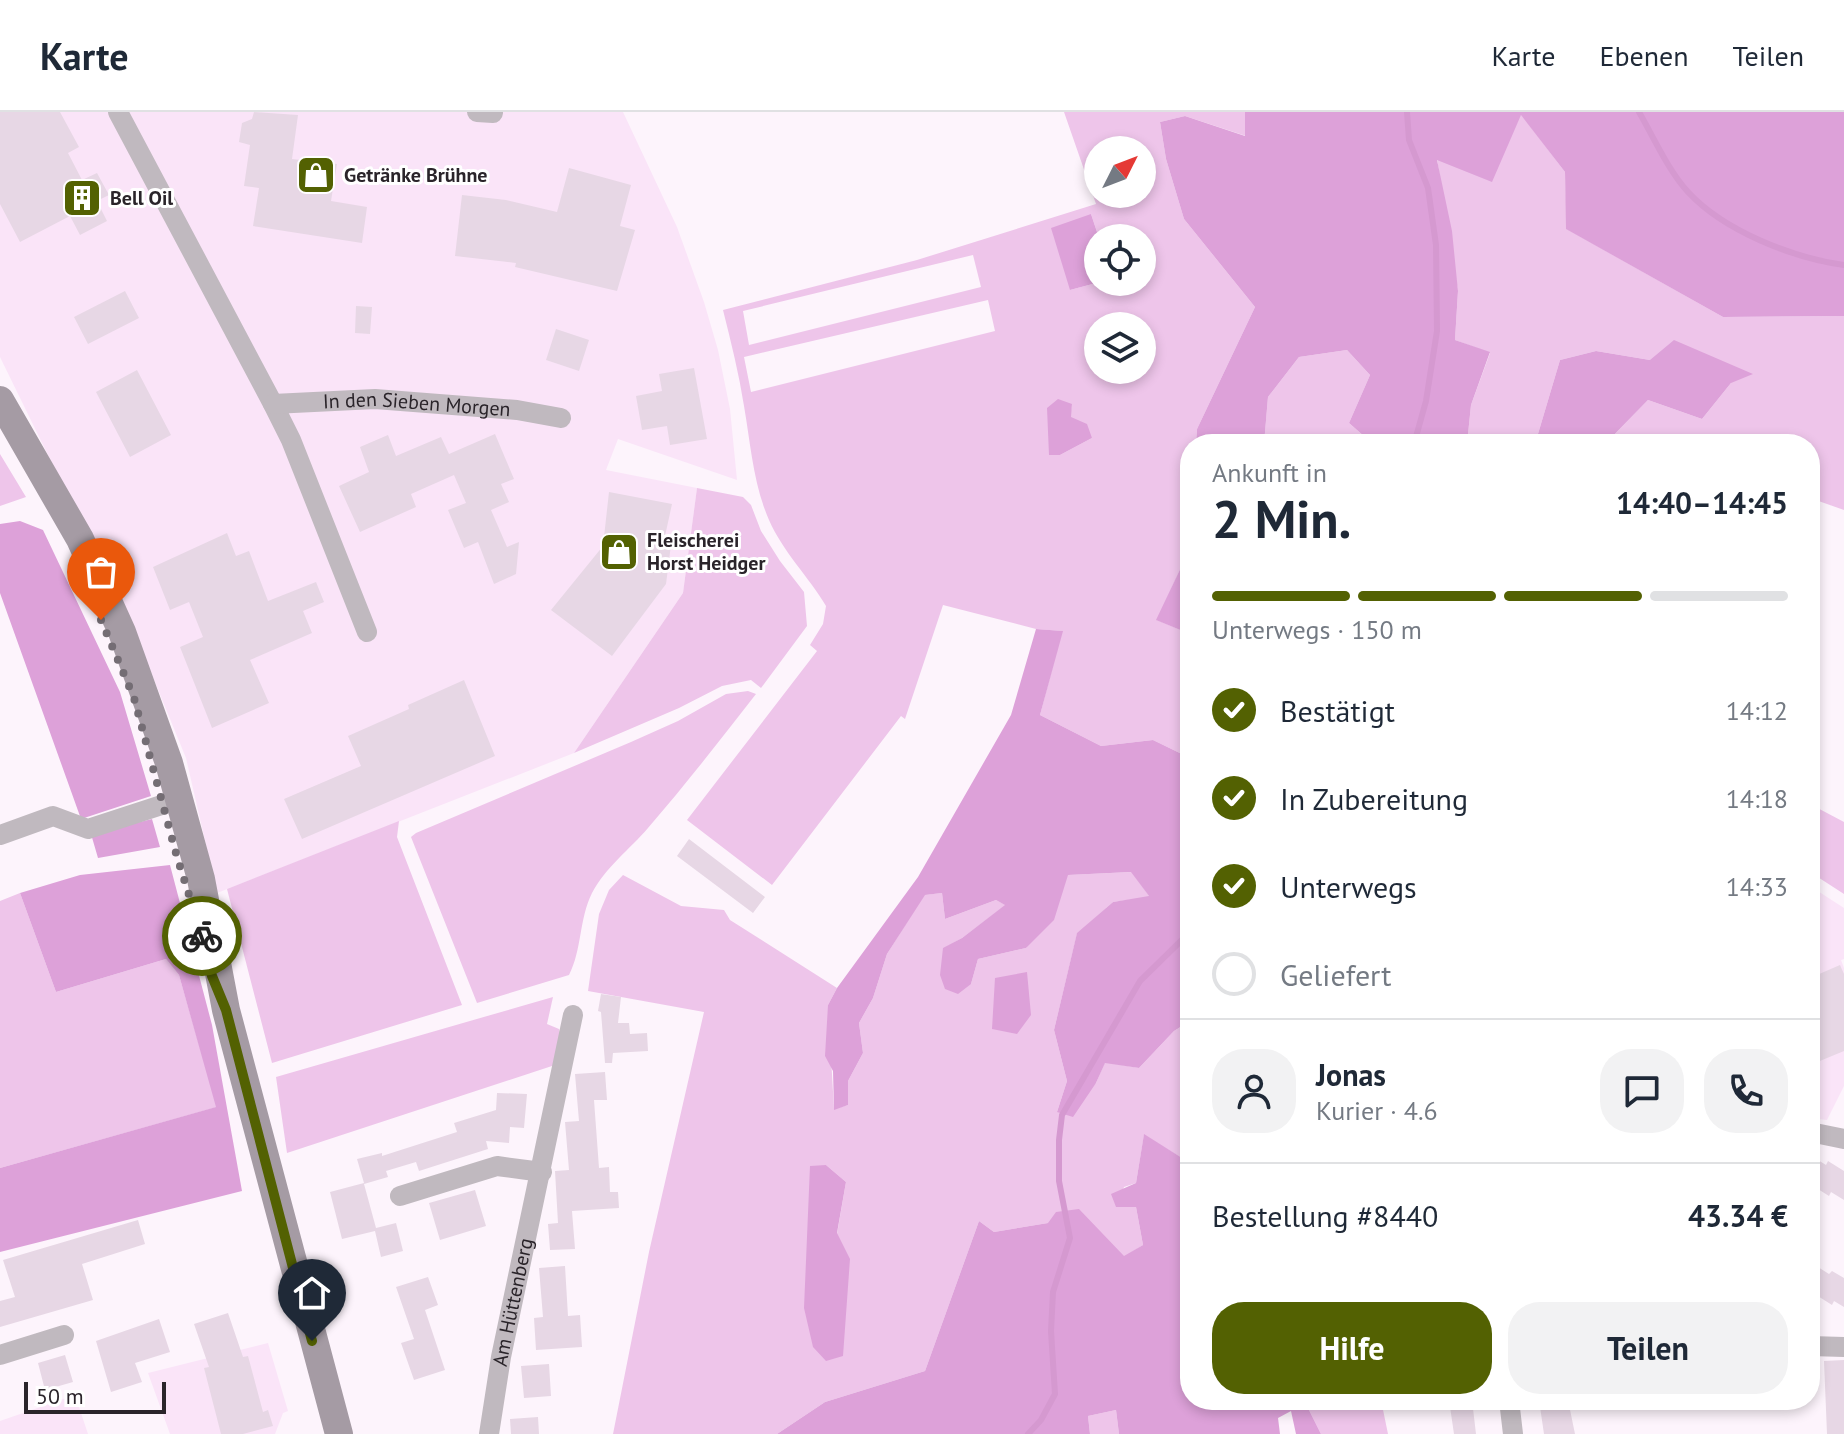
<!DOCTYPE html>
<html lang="de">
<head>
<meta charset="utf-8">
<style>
	:root { --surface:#fff; --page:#f2f2f3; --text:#1f2937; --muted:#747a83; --line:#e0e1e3; --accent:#536102 }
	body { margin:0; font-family:"PT Sans",sans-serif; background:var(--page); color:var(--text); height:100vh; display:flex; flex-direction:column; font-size:30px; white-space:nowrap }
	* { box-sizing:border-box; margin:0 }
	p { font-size:26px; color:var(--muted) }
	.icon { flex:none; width:44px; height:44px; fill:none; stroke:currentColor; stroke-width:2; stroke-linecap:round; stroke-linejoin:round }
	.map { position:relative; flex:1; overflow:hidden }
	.sheet { position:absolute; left:1180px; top:322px; width:640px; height:976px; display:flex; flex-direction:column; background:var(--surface); border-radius:32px; box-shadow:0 4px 12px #0003 }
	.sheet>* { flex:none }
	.needle { width:52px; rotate:48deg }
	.tools { position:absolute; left:1084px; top:24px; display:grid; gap:16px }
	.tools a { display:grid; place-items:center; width:72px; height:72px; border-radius:50%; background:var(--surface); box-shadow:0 4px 12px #0003; font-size:40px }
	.scale { position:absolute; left:24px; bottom:20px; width:142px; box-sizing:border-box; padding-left:8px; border:4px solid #2a242a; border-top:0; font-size:22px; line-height:28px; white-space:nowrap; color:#2a242a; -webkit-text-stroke:6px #fff; paint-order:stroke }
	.pin { position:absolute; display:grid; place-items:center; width:68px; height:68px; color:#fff; margin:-82px -34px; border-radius:50% 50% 50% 0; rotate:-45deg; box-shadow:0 0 8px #0007 }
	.pin .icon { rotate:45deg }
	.courier { position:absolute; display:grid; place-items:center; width:80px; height:80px; margin:-40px; border:6px solid #536102; border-radius:50%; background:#fff; color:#222; box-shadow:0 2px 10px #0007 }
	.summary em { font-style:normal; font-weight:700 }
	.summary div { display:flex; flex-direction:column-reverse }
	.summary { display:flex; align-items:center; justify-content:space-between; height:136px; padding:0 32px }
	h1 { font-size:52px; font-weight:700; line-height:60px }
	.bar { display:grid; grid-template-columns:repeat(4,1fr); gap:12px 8px; align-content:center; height:96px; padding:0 32px }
	.bar i { height:10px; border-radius:6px; background:var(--line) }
	.bar .active { background:var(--accent) }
	.bar p { grid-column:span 4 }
	.line { display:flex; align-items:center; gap:20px; padding:0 32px; border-top:2px solid var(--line) }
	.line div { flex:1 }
	.round { display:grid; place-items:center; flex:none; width:84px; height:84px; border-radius:32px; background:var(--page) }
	ol { padding:0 32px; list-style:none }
	li { display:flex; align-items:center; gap:24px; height:88px }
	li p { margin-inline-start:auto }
	li .icon { padding:8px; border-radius:50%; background:var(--accent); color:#fff; stroke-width:4 }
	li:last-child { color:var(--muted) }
	li i { width:44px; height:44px; border:4px solid var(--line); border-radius:50% }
	.button { display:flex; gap:16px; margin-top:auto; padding:16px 32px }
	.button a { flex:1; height:92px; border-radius:32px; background:var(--accent); color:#fff; font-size:32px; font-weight:700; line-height:92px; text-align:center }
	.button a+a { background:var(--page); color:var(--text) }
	header { display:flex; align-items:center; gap:48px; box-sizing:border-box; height:112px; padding:0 40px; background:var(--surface); border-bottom:2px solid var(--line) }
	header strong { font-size:38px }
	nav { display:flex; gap:44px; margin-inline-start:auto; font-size:28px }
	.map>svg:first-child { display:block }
	.built { fill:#fae4f8 }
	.green { fill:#eec5ea; fill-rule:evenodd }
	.forest { fill:#dda1d9 }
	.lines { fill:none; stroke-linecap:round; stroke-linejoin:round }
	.stream { stroke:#d599d0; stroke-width:6 }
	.building { fill:#e7d7e5 }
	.street { stroke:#c0b9bf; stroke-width:20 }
	.secondary { stroke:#a59ba4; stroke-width:28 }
	.done { stroke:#746d74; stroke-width:8; stroke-dasharray:0 14.4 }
	.route { stroke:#536102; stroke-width:10 }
	.labels { text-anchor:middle; stroke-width:6; stroke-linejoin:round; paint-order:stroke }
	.poi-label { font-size:20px; font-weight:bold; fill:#2a242a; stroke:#fff; text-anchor:start }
	.street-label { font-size:20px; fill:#2a242a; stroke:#fff }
</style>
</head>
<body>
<header>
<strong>Karte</strong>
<nav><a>Karte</a><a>Ebenen</a><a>Teilen</a></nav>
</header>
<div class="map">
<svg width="1844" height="1322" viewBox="0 0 1844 1322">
	<rect width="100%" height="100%" fill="#fdf4fc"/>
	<path class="built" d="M0,0H623L677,115L704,190L718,238L730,297L737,368L618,327L606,358L697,376L683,481L574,641L217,781L186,646L134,519L0,245Z
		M1810,774L1844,796V847L1841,848L1844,856V974L1827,1008L1810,1006Z
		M268,1231L288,1299L283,1301L275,1322H170L148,1261Z
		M75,1283L88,1322H0V1309Z"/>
	<path class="green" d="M1064,0H1245L1246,24L1185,4L1160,10L1166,47L1184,107L1255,195L1197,317L1196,332H1190V390L1184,449L1157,508L1190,522V646L1153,628L1101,634L1040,603L1062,519L1036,517L943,493L905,607L901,604L772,773L687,708L817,539L810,533L823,512L826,494C809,465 783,440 769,408C753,371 751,334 744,294C739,262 731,230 723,198L917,148L1096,92ZM1098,38H1142V82H1098ZM1091,102L1099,126H1142V170H1100L1070,178ZM973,143L981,175L749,233L743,199ZM988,188L995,219L751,280L744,245ZM1098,214H1142V258H1098ZM1072,292L1070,305L1092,326L1060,343L1049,312L1048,296Z
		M1521,2L1565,60L1567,117L1723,205L1844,204V398L1810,386V332H1605L1648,288L1702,307L1731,271L1650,248L1596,239L1560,248L1535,332H1467L1471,293L1490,241L1455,228L1458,179L1437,47L1491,69Z
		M1347,238L1370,263L1349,311L1373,332H1264L1268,285L1299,245Z
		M0,342L26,385L0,394Z
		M697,376L743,385L751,393L761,419L780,449L804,480L807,514L761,576L751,568L722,574L679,596L574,641L683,481Z
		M748,579L756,582C721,627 686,672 648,716C630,737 605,756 592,781C579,807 582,838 569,863L477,891L411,725L416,721L631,630L678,609L726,582Z
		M1810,692L1844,710V782L1810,760Z
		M399,709L397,725L462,893L272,951L227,777Z
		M1132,760L1150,785L1113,790L1077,822L1054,918L1067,969L1057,1000L1096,971L1105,950L1139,956L1174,919L1190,909V1051L1144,1023L1136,1071L1124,1075L1117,1095H1136L1143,1133L1124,1145L1048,1111L994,1120L979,1109L925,1259L825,1290L777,1322H613L649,1140L704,900L588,879L599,802L609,778L623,763L681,794L724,798L730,808L837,876L828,893L834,997L848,993V969L863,941L859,911L873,886L887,842L924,783L942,781L945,807L996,788L1006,793L962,826L943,837L971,872L978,847L1026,836L1067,763ZM826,1053L846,1070L837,1122Z
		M20,781L56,880L166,847L179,863L217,995L0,1056V789Z
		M553,885L547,912L559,917L561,924L555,953L287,1041L276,965Z
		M1304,1288H1381L1388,1322H1321Z
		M1116,1298L1119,1322H1090L1088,1304Z"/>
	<path class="forest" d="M1245,0H1844V204L1723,205L1566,117L1565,60L1521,3L1492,70L1437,48L1452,119L1458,179L1455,228L1490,240L1471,293L1467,332H1373L1349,311L1370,263L1347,238L1299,245L1268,285L1264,332H1196L1197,317L1255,195L1184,107L1166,47L1160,10L1185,4L1245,24Z
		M1091,102L1099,126L1100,170L1070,178L1051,116Z
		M1674,228L1753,262L1731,271L1702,307L1648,288L1605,332H1535L1560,248L1596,239L1650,248Z
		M1058,287L1072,292L1071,305L1087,312L1092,326L1060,343H1049L1047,296Z
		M1190,390V522L1156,508L1184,449Z
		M20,409L43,418L120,580L151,684L81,707L0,481V412Z
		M1036,517L1063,519L1040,603L1101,634L1153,628L1190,646V909L1174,919L1139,956L1105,951L1096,971L1073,1005L1057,1000L1067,969L1054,918L1077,821L1113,790L1149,784L1131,760L1068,763L1054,808L1026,836L978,847L971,872L958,882L945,877L940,863L943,836L962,826L1005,793L996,788L945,807L942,781L925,783L887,842L873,886L859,911L863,941L848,969V993L834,998L833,959L825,944L828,893L837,876L918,765L1011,603Z
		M152,707L160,735L98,746L91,722Z
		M170,753L212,913L242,1079L0,1140V1056L216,995L179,863L166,847L56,880L20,781L80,763Z
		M1027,860L1031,903L1017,922L992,917L995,866Z
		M1144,1022L1190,1051V1288H1304L1321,1322H1296L1291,1299L1278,1306L1280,1322H1119L1116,1298L1088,1304L1090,1322H777L825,1290L925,1259L979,1109L994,1120L1048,1111L1056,1100L1079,1097L1124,1144L1143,1133L1136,1095H1116L1111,1082L1136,1071Z
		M826,1053L846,1070L837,1121L850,1147L843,1244L826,1249L813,1235L804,1196L810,1054Z"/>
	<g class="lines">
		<path class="stream" d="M1407,0L1409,28L1428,76L1436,133L1437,219L1426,289L1414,332
			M1639,0C1654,26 1668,58 1688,80C1724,119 1793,146 1844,153
			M1028,1322L1041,1308L1055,1282L1051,1219L1053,1180L1070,1126L1059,1069V1028L1062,1003L1140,869L1190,820"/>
	</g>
	<path class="building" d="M0,0H60L79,35L68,41L82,68L97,61L109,83L97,89L107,109L80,123L70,104L20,130L0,92Z
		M254,0L298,3L292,47L337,52L331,89L367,95L362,131L253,114L259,76L244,74L250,33L239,30L242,11L252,7Z
		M569,56L631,73L620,114L635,118L617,179L515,155L516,151L455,144L462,83L506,88L557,100Z
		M125,179L139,206L88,232L74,205Z
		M356,194L372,195L370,222L355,221Z
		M556,217L589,228L579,259L546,248Z
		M694,256L707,327L670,333L667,314L642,318L636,284L662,279L659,262Z
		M137,258L171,323L130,345L96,280Z
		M495,322L514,367L501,372L509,390L491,398L507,435L519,430L516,462L494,472L478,430L464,436L448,398L466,391L454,363L411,382L416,395L360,420L339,374L369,360L360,335L388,323L396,344L441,325L449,342Z
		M609,380L672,392L665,424L672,425L666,472L612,544L551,498L603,434Z
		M227,421L236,444L249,439L268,489L316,470L324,490L303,499L312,521L250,548L269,591L212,616L180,535L203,525L189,490L170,498L153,455Z
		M464,568L495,644L302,727L284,687L361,654L348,624L409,597L408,593Z
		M689,727L765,785L753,801L677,744Z
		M1840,853L1844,862V939L1815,951L1810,939V866Z
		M601,882L621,885L618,911H629L630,922L647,921L648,939L613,941L612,951H605L601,900L598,899Z
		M605,960L607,988H594L599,1056L609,1055L610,1080H618L619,1096L572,1099L575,1137L550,1138L548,1112L558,1111L555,1059L569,1058L565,1010L579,1009L575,962Z
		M497,981L527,982L524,1016L510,1015L509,1031L486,1029L488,1037L419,1059L416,1050L386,1059L388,1065L364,1072L376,1116L396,1111L403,1139L381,1145L375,1119L342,1127L330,1080L364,1071L357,1047L382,1041V1044L457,1020L454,1011L496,998Z
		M1810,1043L1826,1053L1828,1049L1844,1059V1088L1831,1080L1829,1084L1810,1072Z
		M475,1078L486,1114L440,1128L429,1091Z
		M138,1108L145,1132L82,1152L93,1188L0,1215V1189L15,1185L3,1148Z
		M1810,1150L1829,1162L1832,1159L1844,1166V1195L1834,1189L1832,1193L1810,1179Z
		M565,1154L568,1204L580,1203L582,1235L536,1238L534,1206L543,1205L539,1156Z
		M428,1165L438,1193L425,1198L445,1258L414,1268L401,1231L414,1227L396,1175Z
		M228,1201L243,1245L248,1244L263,1300L268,1298L273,1314L243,1322H221L204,1256L209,1255L194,1212Z
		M159,1207L170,1240L135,1251L142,1270L111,1280L96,1229Z
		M65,1243L73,1270L45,1278L38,1251Z
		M1844,1248V1322H1827L1824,1249Z
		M549,1252L551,1284L524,1286L521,1254Z
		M1449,1288H1472L1476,1322H1454Z
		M1539,1288H1568L1575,1322H1544Z
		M538,1305L539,1322H511L510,1307Z"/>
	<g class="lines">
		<g class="street">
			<path d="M118,0L273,292L291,328L367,520"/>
			<path d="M477,0L493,1"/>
			<path id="s1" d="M273,292L375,287L517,298L561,306"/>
			<path d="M0,723L53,704L88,717L180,687"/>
			<path d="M1810,1020L1844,1027"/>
			<path d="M400,1084L497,1054L542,1060"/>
			<path d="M1810,1234L1844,1235"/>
			<path d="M0,1243L64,1223"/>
			<path d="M1509,1288L1513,1322"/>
			<path id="s2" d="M489,1322L501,1245L573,903"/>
		</g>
		<path class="secondary" d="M0,288L80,427L122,520L169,651L201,767L226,898L339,1322"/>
	</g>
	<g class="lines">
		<path class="done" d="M101,508L134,586L177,745L202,824"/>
		<path class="route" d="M202,824L212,864L226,898L312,1229"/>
	</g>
	<defs>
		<g id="shop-square" transform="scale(2)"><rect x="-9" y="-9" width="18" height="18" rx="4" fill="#536102" stroke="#fff"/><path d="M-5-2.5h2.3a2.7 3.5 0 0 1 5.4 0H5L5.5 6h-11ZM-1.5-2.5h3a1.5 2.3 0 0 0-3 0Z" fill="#fff"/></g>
		<g id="building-square" transform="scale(2)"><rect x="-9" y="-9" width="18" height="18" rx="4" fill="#536102" stroke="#fff"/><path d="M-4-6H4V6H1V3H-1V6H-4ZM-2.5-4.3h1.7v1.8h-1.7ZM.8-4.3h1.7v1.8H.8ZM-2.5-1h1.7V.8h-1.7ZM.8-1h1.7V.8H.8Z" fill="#fff"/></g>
	</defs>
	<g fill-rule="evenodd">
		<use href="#shop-square" x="316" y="63"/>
		<use href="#building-square" x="82" y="86"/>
		<use href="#shop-square" x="619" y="440"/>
	</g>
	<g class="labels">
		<g class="poi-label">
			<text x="344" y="70">Getränke Brühne</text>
			<text x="110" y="93">Bell Oil</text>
			<text x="647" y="435">Fleischerei<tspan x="647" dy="23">Horst Heidger</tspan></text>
		</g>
		<g class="street-label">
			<text dy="7" stroke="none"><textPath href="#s1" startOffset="144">In den Sieben Morgen</textPath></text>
			<text dy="7" stroke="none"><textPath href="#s2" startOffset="134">Am Hüttenberg</textPath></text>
		</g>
	</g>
</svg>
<div class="tools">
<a><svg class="needle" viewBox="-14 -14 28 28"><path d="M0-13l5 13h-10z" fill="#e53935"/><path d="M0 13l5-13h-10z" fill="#747a83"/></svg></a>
<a><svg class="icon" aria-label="locate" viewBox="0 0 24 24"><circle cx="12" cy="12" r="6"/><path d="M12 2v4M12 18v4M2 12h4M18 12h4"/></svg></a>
<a><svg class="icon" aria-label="layers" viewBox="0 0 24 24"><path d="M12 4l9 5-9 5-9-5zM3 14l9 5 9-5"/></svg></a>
</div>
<div class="scale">50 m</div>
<div class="pin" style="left:101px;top:508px;background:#ea580c"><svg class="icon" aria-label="bag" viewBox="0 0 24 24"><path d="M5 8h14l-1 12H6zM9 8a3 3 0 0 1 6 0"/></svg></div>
<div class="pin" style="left:312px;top:1229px;background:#1f2937"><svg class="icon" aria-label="home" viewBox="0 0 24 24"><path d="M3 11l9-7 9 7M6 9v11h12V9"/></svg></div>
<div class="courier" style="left:202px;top:824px"><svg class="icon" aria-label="bike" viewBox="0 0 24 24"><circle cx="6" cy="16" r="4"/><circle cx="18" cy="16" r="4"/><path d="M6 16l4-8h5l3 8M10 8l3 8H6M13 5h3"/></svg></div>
<section class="sheet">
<div class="summary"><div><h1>2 Min.</h1><p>Ankunft in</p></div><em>14:40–14:45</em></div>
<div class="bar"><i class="active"></i><i class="active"></i><i class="active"></i><i></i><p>Unterwegs · 150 m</p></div>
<ol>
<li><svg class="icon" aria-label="check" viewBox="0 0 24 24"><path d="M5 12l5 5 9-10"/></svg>Bestätigt<p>14:12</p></li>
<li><svg class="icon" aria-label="check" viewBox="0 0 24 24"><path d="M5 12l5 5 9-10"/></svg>In Zubereitung<p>14:18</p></li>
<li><svg class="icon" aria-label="check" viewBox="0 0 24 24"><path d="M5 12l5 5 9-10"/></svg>Unterwegs<p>14:33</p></li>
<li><i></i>Geliefert</li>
</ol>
<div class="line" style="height:144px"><a class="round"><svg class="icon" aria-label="person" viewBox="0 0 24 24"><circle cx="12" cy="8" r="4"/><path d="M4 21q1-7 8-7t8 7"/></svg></a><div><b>Jonas</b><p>Kurier · 4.6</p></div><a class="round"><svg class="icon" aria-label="chat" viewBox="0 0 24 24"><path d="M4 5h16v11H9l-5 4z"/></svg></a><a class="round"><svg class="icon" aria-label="phone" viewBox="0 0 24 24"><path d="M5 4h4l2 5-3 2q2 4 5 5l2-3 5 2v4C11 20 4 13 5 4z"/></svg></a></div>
<div class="line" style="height:104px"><div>Bestellung #8440</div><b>43.34 €</b></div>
<div class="button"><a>Hilfe</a><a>Teilen</a></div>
</section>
</div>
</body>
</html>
